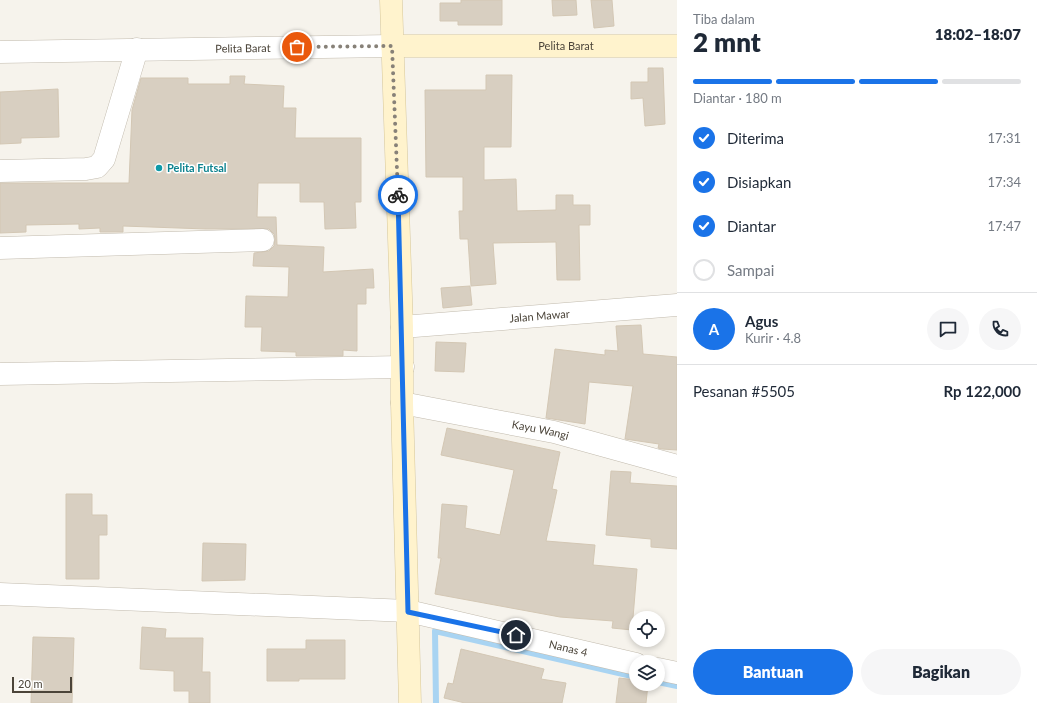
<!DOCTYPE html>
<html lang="id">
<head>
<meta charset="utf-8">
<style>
	:root { --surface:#fff; --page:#f6f6f7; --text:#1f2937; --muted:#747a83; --line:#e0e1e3; --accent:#1a73e8 }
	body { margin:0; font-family:Lato,sans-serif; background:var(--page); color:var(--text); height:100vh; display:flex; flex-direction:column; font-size:15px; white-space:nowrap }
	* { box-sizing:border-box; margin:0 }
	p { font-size:13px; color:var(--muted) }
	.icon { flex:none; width:22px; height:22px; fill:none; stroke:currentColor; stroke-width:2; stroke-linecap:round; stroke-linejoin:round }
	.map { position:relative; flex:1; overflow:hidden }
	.panel { display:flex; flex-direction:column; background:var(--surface); width:360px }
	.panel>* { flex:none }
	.tools { position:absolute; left:629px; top:611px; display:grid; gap:8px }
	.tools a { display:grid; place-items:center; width:36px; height:36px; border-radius:50%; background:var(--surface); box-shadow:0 2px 6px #0003; font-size:20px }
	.scale { position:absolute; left:12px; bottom:10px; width:60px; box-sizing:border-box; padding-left:4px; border:2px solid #4b4439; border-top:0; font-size:11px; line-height:14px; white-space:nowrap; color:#4b4439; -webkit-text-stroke:3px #fff; paint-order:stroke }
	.pin { position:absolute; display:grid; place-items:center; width:34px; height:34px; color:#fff; margin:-17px; border:2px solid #fff; border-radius:50%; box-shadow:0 1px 4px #0007 }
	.courier { position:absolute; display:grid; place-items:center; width:40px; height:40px; margin:-20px; border:3px solid #1a73e8; border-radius:50%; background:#fff; color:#222; box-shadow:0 1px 5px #0007 }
	.head em { font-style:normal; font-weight:800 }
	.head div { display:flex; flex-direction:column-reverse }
	.head { display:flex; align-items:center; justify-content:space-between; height:68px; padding:0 16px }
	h1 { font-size:26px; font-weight:800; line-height:30px }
	.bar { display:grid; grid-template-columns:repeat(4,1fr); gap:6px 4px; align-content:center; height:48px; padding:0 16px }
	.bar i { height:5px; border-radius:3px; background:var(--line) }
	.bar .active { background:var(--accent) }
	.bar p { grid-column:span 4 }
	.line { display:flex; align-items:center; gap:10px; padding:0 16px; border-top:1px solid var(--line) }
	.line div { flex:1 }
	.round { display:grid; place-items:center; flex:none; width:42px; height:42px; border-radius:21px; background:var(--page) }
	ol { padding:0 16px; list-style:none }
	li { display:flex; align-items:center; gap:12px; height:44px }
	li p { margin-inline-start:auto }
	li .icon { padding:4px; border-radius:50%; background:var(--accent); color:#fff; stroke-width:4 }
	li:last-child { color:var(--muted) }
	li i { width:22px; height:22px; border:2px solid var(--line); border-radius:50% }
	.cta { display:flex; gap:8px; margin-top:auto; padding:8px 16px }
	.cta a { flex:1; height:46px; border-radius:24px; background:var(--accent); color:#fff; font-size:16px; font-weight:800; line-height:46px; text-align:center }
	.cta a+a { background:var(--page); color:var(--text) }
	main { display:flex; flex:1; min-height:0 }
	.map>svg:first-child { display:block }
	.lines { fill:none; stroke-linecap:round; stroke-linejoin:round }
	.stream { stroke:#a9d4f2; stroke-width:6 }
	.building { fill:#d8cfc1; stroke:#d3c7b4 }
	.street-casing { stroke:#c2bbae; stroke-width:23 }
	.secondary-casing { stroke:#d6c79b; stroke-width:23 }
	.street { stroke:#fff; stroke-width:22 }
	.secondary { stroke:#fff3cd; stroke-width:22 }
	.done { stroke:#878178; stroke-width:4; stroke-dasharray:0 7.2 }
	.route { stroke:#1a73e8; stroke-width:5 }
	.culture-dot { fill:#0f9aa8; stroke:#fff; stroke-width:1.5 }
	.labels { text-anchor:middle; stroke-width:3; stroke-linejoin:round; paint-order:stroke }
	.street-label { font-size:11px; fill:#4b4439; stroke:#fff }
	.culture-label { font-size:11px; font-weight:bold; fill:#0d838f; stroke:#fff; text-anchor:start }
</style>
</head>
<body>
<main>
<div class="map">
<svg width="677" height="703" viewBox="0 0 677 703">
	<rect width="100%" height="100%" fill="#f6f3ec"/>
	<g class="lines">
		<path class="stream" d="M658,682L677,686
			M436,703L435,631L636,677"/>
	</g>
	<path class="building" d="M461,0H502V25H458V21H440V3H461Z
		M552,0H576L577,15L553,16Z
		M591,0H612L614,26L594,28Z
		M648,68H663L665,124L645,126L643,98L631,99V82H648Z
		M486,75H512L511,147H484V180L516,179L517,211L556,210V195H573V205H590V225H579L580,280H557L556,242L493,243L496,284L471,286L468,239H460L459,211H463V177H426L425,90H486Z
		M230,76H245L244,84L284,86L283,108H296L295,138H361V202H355L356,228L325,229L324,202H300V183H258L257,217H276L277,245L324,247L323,272L373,269L374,288H366V304H357V351L343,350V356H296V352L261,351L262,327H245L246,296L288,297L289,267L253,266L254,253L269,251L274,246L275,239L274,234L269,229H206L123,226V232H100V228L79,229V224L26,225V232L0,233V183H129L132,110L141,78H188V84H230Z
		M58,89L59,137L21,138V143L0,144V92Z
		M470,286L472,305L443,308L441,288Z
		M641,325L643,354L677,357V450L662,449L658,448L659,444L625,439L633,386L589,382L585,424L546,418L555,349L605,355V350L618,351L616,326Z
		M436,342L466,343L464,372L435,371Z
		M447,428L560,452L552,489L557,490L546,541L595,545L593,565L637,569L632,630L612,628L613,621L560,617L435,594L441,558H438L442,504L467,506L465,528L500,535L514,470L441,455Z
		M611,471L631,472L630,483L677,486V549L651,547V539L606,535Z
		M66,494H92V515H107V535H99V579H66Z
		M203,543L246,544L245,580L202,581Z
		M142,627L166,629L165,638H203L202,672H210V703H189V691H174V671L140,669Z
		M33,637L74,638L72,703H31Z
		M306,640H345V679H299V681H267V649H306Z
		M461,649L544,669L541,679L566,683L562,703H465L444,698L448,683L453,684Z
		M619,678L636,680V684H648L646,703H616Z"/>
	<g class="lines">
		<g class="street-casing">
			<g id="street">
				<path id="s1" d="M0,52L392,46"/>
				<path d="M0,171L86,169L97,167L104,159L137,49"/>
				<path d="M0,248L263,240"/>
				<path id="s2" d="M402,327L677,305"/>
				<path d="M0,374L403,367"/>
				<path id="s3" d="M402,403L554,432L677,466"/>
				<path id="s4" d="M0,594L408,611L636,664"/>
				<path d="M658,669L677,673"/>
			</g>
		</g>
		<g class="secondary-casing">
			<g id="secondary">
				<path d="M391,0L402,327V403L410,703"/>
				<path id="s5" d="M392,46H677"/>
			</g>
		</g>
		<use href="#street" class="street"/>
		<use href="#secondary" class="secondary"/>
	</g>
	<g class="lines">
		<path class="done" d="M297,47L392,46L398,195"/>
		<path class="route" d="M398,195L408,612L516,635"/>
	</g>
	<circle class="culture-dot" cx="159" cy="168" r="4"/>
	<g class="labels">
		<g class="street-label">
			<text dy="4" stroke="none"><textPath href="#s5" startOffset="174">Pelita Barat</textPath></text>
			<text dy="4" stroke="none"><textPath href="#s1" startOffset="243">Pelita Barat</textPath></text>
			<text dy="4" stroke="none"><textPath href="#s2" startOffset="138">Jalan Mawar</textPath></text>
			<text dy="4" stroke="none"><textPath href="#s3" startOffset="141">Kayu Wangi</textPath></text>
			<text dy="4" stroke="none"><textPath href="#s4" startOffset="573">Nanas 4</textPath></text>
		</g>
		<g class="culture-label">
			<text x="167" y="172">Pelita Futsal</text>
		</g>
	</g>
</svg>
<div class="tools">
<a><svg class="icon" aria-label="locate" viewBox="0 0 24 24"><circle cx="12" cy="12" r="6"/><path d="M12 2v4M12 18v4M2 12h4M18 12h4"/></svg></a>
<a><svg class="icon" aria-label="layers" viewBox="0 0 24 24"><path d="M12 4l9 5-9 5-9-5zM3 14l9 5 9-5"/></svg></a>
</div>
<div class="scale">20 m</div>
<div class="pin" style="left:297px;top:47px;background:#ea580c"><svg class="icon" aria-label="bag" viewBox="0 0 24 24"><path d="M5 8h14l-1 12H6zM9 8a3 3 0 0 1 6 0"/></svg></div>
<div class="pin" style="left:516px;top:635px;background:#1f2937"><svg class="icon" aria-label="home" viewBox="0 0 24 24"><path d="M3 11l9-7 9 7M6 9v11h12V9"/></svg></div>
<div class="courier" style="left:398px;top:195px"><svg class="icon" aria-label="bike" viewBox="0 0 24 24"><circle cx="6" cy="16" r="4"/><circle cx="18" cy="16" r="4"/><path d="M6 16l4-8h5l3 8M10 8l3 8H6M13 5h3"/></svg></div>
</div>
<section class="panel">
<div class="head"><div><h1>2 mnt</h1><p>Tiba dalam</p></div><em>18:02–18:07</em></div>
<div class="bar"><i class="active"></i><i class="active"></i><i class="active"></i><i></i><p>Diantar · 180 m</p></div>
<ol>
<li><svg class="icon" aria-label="check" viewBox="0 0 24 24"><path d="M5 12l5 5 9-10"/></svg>Diterima<p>17:31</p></li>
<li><svg class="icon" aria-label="check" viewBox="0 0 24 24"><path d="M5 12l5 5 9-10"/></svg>Disiapkan<p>17:34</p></li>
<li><svg class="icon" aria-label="check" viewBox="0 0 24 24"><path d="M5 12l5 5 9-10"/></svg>Diantar<p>17:47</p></li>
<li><i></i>Sampai</li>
</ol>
<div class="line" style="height:72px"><b class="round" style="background:var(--accent);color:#fff">A</b><div><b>Agus</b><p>Kurir · 4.8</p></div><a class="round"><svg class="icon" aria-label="chat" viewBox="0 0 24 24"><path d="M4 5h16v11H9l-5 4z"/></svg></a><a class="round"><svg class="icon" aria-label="phone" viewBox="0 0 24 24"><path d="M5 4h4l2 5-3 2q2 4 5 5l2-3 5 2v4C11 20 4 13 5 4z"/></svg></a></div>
<div class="line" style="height:52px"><div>Pesanan #5505</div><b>Rp 122,000</b></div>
<div class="cta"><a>Bantuan</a><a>Bagikan</a></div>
</section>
</main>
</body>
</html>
